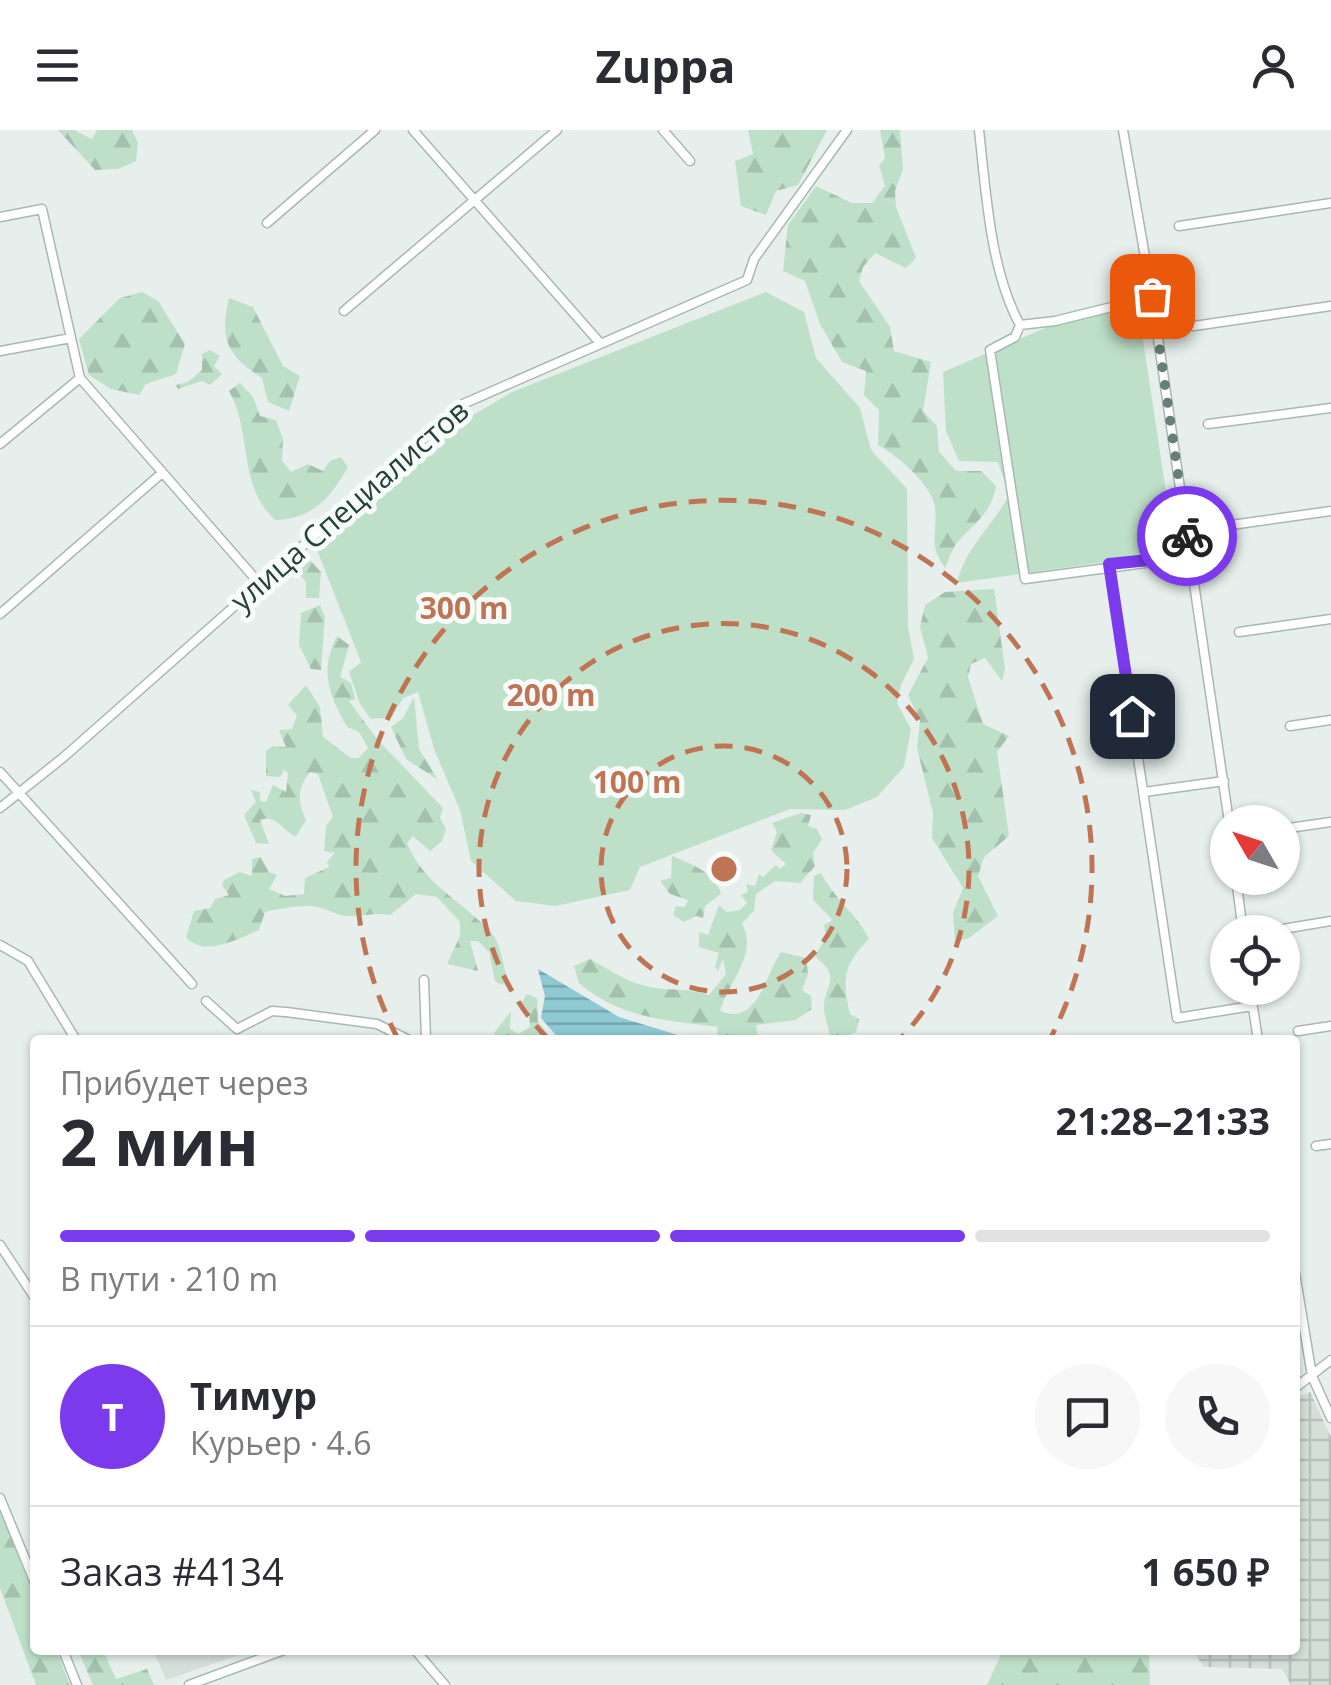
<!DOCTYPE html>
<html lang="ru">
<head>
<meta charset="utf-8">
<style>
	:root { --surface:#fff; --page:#f7f7f7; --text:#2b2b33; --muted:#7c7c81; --line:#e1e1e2; --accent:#7c3aed }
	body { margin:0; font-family:"Open Sans",sans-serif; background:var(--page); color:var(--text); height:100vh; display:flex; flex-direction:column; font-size:38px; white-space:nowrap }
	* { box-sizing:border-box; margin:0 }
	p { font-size:32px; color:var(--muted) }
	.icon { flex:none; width:55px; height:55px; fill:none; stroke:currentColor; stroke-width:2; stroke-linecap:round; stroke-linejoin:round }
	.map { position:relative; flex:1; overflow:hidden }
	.details { position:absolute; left:30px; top:905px; width:1270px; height:620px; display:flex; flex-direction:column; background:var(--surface); border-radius:10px; box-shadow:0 2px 8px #0004 }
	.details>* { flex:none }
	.needle { width:65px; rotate:309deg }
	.fabs { position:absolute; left:1210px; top:675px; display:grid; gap:20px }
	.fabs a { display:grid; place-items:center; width:90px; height:90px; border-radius:50%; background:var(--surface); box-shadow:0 2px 8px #0004; font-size:50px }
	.pin { position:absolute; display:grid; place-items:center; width:85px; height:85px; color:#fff; margin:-42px; border-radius:20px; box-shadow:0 5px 15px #0006 }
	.courier { position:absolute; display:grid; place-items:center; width:100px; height:100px; margin:-50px; border:8px solid #7c3aed; border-radius:50%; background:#fff; color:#222; box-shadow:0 2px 12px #0007 }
	.head em { font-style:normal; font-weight:700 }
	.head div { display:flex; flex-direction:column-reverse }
	.head { display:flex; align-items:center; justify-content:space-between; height:170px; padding:0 30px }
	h1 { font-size:65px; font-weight:700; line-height:75px }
	.bar { display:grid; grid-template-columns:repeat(4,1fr); gap:15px 10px; align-content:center; height:120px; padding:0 30px }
	.bar i { height:12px; border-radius:8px; background:var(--line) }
	.bar .selected { background:var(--accent) }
	.bar p { grid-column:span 4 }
	.line { display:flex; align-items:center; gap:25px; padding:0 30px; border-top:2px solid var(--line) }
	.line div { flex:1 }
	.round { display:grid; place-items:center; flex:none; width:105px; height:105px; border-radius:52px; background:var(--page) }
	header { display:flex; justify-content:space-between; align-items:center; height:130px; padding:0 30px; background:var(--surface); font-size:45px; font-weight:700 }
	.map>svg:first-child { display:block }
	.built { fill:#d4dfda }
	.industrial { fill:url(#industrial-grid) }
	.green { fill:#bfe0c8 }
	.forest { fill:url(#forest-firs) }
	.water { fill:url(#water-rules) }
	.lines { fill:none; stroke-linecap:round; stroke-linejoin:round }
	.minor-casing { stroke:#a8b8b2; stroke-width:11 }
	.minor { stroke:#fff; stroke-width:8 }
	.done { stroke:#687f78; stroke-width:10; stroke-dasharray:0 18 }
	.route { stroke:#7c3aed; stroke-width:12 }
	.ring { fill:none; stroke:#c07456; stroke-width:5; stroke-dasharray:18 12 }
	.labels { text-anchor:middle; stroke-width:10; stroke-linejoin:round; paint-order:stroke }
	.street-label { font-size:30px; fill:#24423a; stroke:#f7fbf9 }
	.centre { fill:#c07456; stroke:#f7fbf9; stroke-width:5 }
	.ring-label { font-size:30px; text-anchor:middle; font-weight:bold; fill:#c07456; stroke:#f7fbf9; stroke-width:10; stroke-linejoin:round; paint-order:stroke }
</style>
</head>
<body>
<header><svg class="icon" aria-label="menu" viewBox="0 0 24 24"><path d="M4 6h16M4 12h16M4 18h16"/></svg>Zuppa<svg class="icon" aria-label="person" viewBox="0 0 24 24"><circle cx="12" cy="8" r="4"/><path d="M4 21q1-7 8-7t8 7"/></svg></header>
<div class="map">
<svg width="1331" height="1555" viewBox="0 0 1331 1555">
	<defs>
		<pattern id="industrial-grid" width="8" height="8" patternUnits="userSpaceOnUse" patternTransform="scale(2.5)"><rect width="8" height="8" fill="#d4dfda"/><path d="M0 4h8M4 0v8" fill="none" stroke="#b6c1bc"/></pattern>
		<pattern id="forest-firs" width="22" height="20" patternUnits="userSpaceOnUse" patternTransform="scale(2.5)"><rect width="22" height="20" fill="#bfe0c8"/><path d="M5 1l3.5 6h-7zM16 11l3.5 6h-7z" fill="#a4c1ad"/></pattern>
		<pattern id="water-rules" width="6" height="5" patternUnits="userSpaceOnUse" patternTransform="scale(2.5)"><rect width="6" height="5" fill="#8ec9d4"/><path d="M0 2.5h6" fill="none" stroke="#74a5ad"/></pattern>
	</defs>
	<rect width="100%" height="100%" fill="#e6efeb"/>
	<path class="built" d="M153,1520H253L166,1550Z"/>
	<path class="industrial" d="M1310,1262L1331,1307V1555H1291L1282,1539L1204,1537L1192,1520H1295V1269Z"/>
	<path class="green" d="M766,162L804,182L816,228L860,278L871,320L907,359L908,496L914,529L901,555L897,573L911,599L904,637L877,667L845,680L790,679L640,737L630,760L555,776L516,771L471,731L460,680L434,619L418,562L403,568L392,587L371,589L360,574L349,542L361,532L317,420L391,359L439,305L512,262Z
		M1138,176L1175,422L957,453C965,418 992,397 1009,365L998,332L959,331L946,301L943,242L1050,196Z"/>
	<path class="forest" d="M58,0H74L92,9L97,0H132L138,13L136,31L118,39L95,40Z
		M748,0H827L798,55L776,61L766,85L741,76L735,31L753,24Z
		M880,0H900L903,39L895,61L896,77L916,128L906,138L875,123L863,137L859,151L890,197L894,221L931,232L923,281L937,296L939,322L956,341H981L996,356C991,383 977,391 960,409C953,416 949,429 945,438C927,412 938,406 935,378C934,357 896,324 878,315L879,280L864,265L866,241L842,232L820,194L805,151L783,141L788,95L816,56L852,73H872L885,56L879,35L885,28Z
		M142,162L158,171L185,214L176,244L146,254L139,265L111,259L89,245L79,209L120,168Z
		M229,168L253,177L283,236L300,246L289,281L268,272L262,248C227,226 219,208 229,168Z
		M210,220L220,226L214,236L222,244L210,255L202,251L178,259L176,255L188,252L202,240V224Z
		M240,253L253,267L260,286L276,290L283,309L282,331L291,342L308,334L323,341L330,331L341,327L348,337C330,369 312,389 275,390C237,355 253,303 229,261Z
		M300,427H307L321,442L319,468H306V452L294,436Z
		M994,459L1005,539L1002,551L985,528L971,534L968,547L983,594L1009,606L997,622L1009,706L984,727L978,746L998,786L969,808L955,812L953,783L963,758L932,708L933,683L917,618L920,591L908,565L928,528L920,497L925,475L945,462Z
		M320,475L325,487L321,540L311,539L299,515L301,483Z
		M337,506L349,515L340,547L351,553L355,569L349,571L377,609L443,678L440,688L446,699L442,711L430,721L413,706L407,713C425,757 464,771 493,805C501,814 503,837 508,850L502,855L495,851L489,822L478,811H470L478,841L447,834L460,806V792L437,767L416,764L390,785C373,782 367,786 351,786C338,786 331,781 321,778C306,773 280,779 265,782L259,800C238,809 204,828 186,807L194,781L210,778L215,769L229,765L222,755L224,750L240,742L252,746V729L261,727L269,742L277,745L269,759L285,766L304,764L305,748L329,737L327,732L335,723L324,721L326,696L333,687L318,644L310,642C296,660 298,671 306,690L296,706C282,702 278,684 260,690L269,714L256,713L244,685L256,672L251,660L260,662V671L266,672L273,655L286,662L288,643L284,640L280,647L266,646V621L273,616L286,617L279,600L292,599L297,585L288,575L306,555L320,577L323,607L351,628H359L368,618L359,602L347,597C329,564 319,542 337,506Z
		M414,567L419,619L438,650L406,629L391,597L403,588Z
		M801,683L811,685L808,696L817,699L822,709L813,723L815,736L800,753L775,751L756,764L754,780L742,794C759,823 728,853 720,881C758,897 765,845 781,822L806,828L808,844L802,860L811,866L812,879L795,890L756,895L758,910H716L718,897C666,890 621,889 579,853L574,836L590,829C610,840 631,855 655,858C680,861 685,858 709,865L726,844L723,829L718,841L715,837L719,823L699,817V802L708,805L719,775L727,782L740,780L747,773L741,765L748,762L746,754L755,756L759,744L763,747L776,735L780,739L786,734L771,720L777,702L772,693Z
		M672,726C691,734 715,742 721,764L705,776L703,788L696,786L684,792L673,785L676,776L685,777L688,770L670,764L660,751L671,748Z
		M821,743C835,770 858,785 869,809C843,835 842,849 850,884L859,889L856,902L849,905L852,910H830C830,898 824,889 824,877C824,855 843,847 815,827L826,806L824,795L833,790L813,770L814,746Z
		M527,864L537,868L538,892L553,910H489L511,881L510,899L518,904L530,897L529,882L521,873Z
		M0,1377L35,1463V1520H56L70,1555H36L0,1458Z
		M78,1520H103L116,1549L147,1539L154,1555H93Z
		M1003,1520H1149L1150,1555H987Z"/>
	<path class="water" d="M538,839L619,887L694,910H560L541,888L545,866Z"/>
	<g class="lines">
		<g class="minor-casing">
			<path id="minor" d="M413,0L600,213
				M663,0L690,31
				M979,0C986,62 990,140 1020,195L1055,191L1152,167
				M1123,0L1152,167L1229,692
				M0,87L42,79L80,248L259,453
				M267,93L375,0
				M1179,96L1331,73
				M344,181L557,0
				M1020,195L1015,207L990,220L1025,449L1190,427
				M1194,196L1331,176
				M0,221L71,208
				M1208,294L1331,278
				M0,314L80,248
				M1224,396L1331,381
				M1109,434L1177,888L1252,876
				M0,484L162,343
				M1239,502L1331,489
				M1290,596L1331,590
				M0,642L192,854
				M1144,662L1224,651
				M0,678L65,626L463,274L747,150L754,129L847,0
				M1282,699L1331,692
				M1236,748L1243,802
				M1283,799L1331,791
				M0,815L28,831L76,910
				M424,850L426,910
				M1250,858L1258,910
				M206,871L237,899L272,881L286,882L377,894L409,910
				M1298,901L1331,896
				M1316,1016L1331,1014
				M0,1115L35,1168
				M1295,1143L1312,1246L1331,1288
				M1295,1258L1331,1230
				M0,1368L35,1453
				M63,1520L77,1555
				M415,1520L445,1555
				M189,1555L284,1520"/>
		</g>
		<use href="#minor" class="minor"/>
	</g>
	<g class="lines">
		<path class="done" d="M1152,166L1187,406"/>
		<path class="route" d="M1132,586L1109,434L1190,426L1187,406"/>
	</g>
	<g class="ring">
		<circle cx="724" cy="739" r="123"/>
		<path d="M548 909A245 245 0 1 1 900 909"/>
		<path d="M398 909A368 368 0 1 1 1050 909"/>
	</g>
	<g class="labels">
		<g class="street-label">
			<text transform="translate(350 376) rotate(-41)" y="10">улица Специалистов</text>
		</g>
	</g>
	<circle cx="724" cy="739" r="15" class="centre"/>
	<g class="ring-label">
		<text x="464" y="489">300 m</text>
		<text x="551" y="576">200 m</text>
		<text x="637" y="663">100 m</text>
	</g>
</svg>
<div class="fabs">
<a><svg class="needle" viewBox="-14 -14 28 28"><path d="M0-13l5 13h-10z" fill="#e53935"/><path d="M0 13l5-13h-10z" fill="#7c7c81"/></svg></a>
<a><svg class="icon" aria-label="locate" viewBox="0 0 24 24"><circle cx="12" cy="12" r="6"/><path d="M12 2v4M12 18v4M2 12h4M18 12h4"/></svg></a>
</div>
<div class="pin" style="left:1152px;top:166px;background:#ea580c"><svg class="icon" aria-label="bag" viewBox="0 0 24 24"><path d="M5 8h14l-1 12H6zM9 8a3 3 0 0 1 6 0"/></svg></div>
<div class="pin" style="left:1132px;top:586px;background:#1f2937"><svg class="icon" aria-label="home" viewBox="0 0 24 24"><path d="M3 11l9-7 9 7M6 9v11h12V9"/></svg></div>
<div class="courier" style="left:1187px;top:406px"><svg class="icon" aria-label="bike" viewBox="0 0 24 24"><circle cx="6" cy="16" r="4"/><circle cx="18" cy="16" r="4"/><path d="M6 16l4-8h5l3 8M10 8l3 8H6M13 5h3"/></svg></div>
<section class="details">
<div class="head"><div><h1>2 мин</h1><p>Прибудет через</p></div><em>21:28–21:33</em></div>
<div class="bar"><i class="selected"></i><i class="selected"></i><i class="selected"></i><i></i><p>В пути · 210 m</p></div>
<div class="line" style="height:180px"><b class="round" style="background:var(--accent);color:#fff">Т</b><div><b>Тимур</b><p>Курьер · 4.6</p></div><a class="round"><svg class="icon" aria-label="chat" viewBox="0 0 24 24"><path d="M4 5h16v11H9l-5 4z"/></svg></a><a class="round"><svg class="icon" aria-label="phone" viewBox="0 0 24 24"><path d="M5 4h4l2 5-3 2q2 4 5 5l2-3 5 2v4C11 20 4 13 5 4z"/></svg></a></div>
<div class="line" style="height:130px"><div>Заказ #4134</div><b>1 650 ₽</b></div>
</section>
</div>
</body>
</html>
